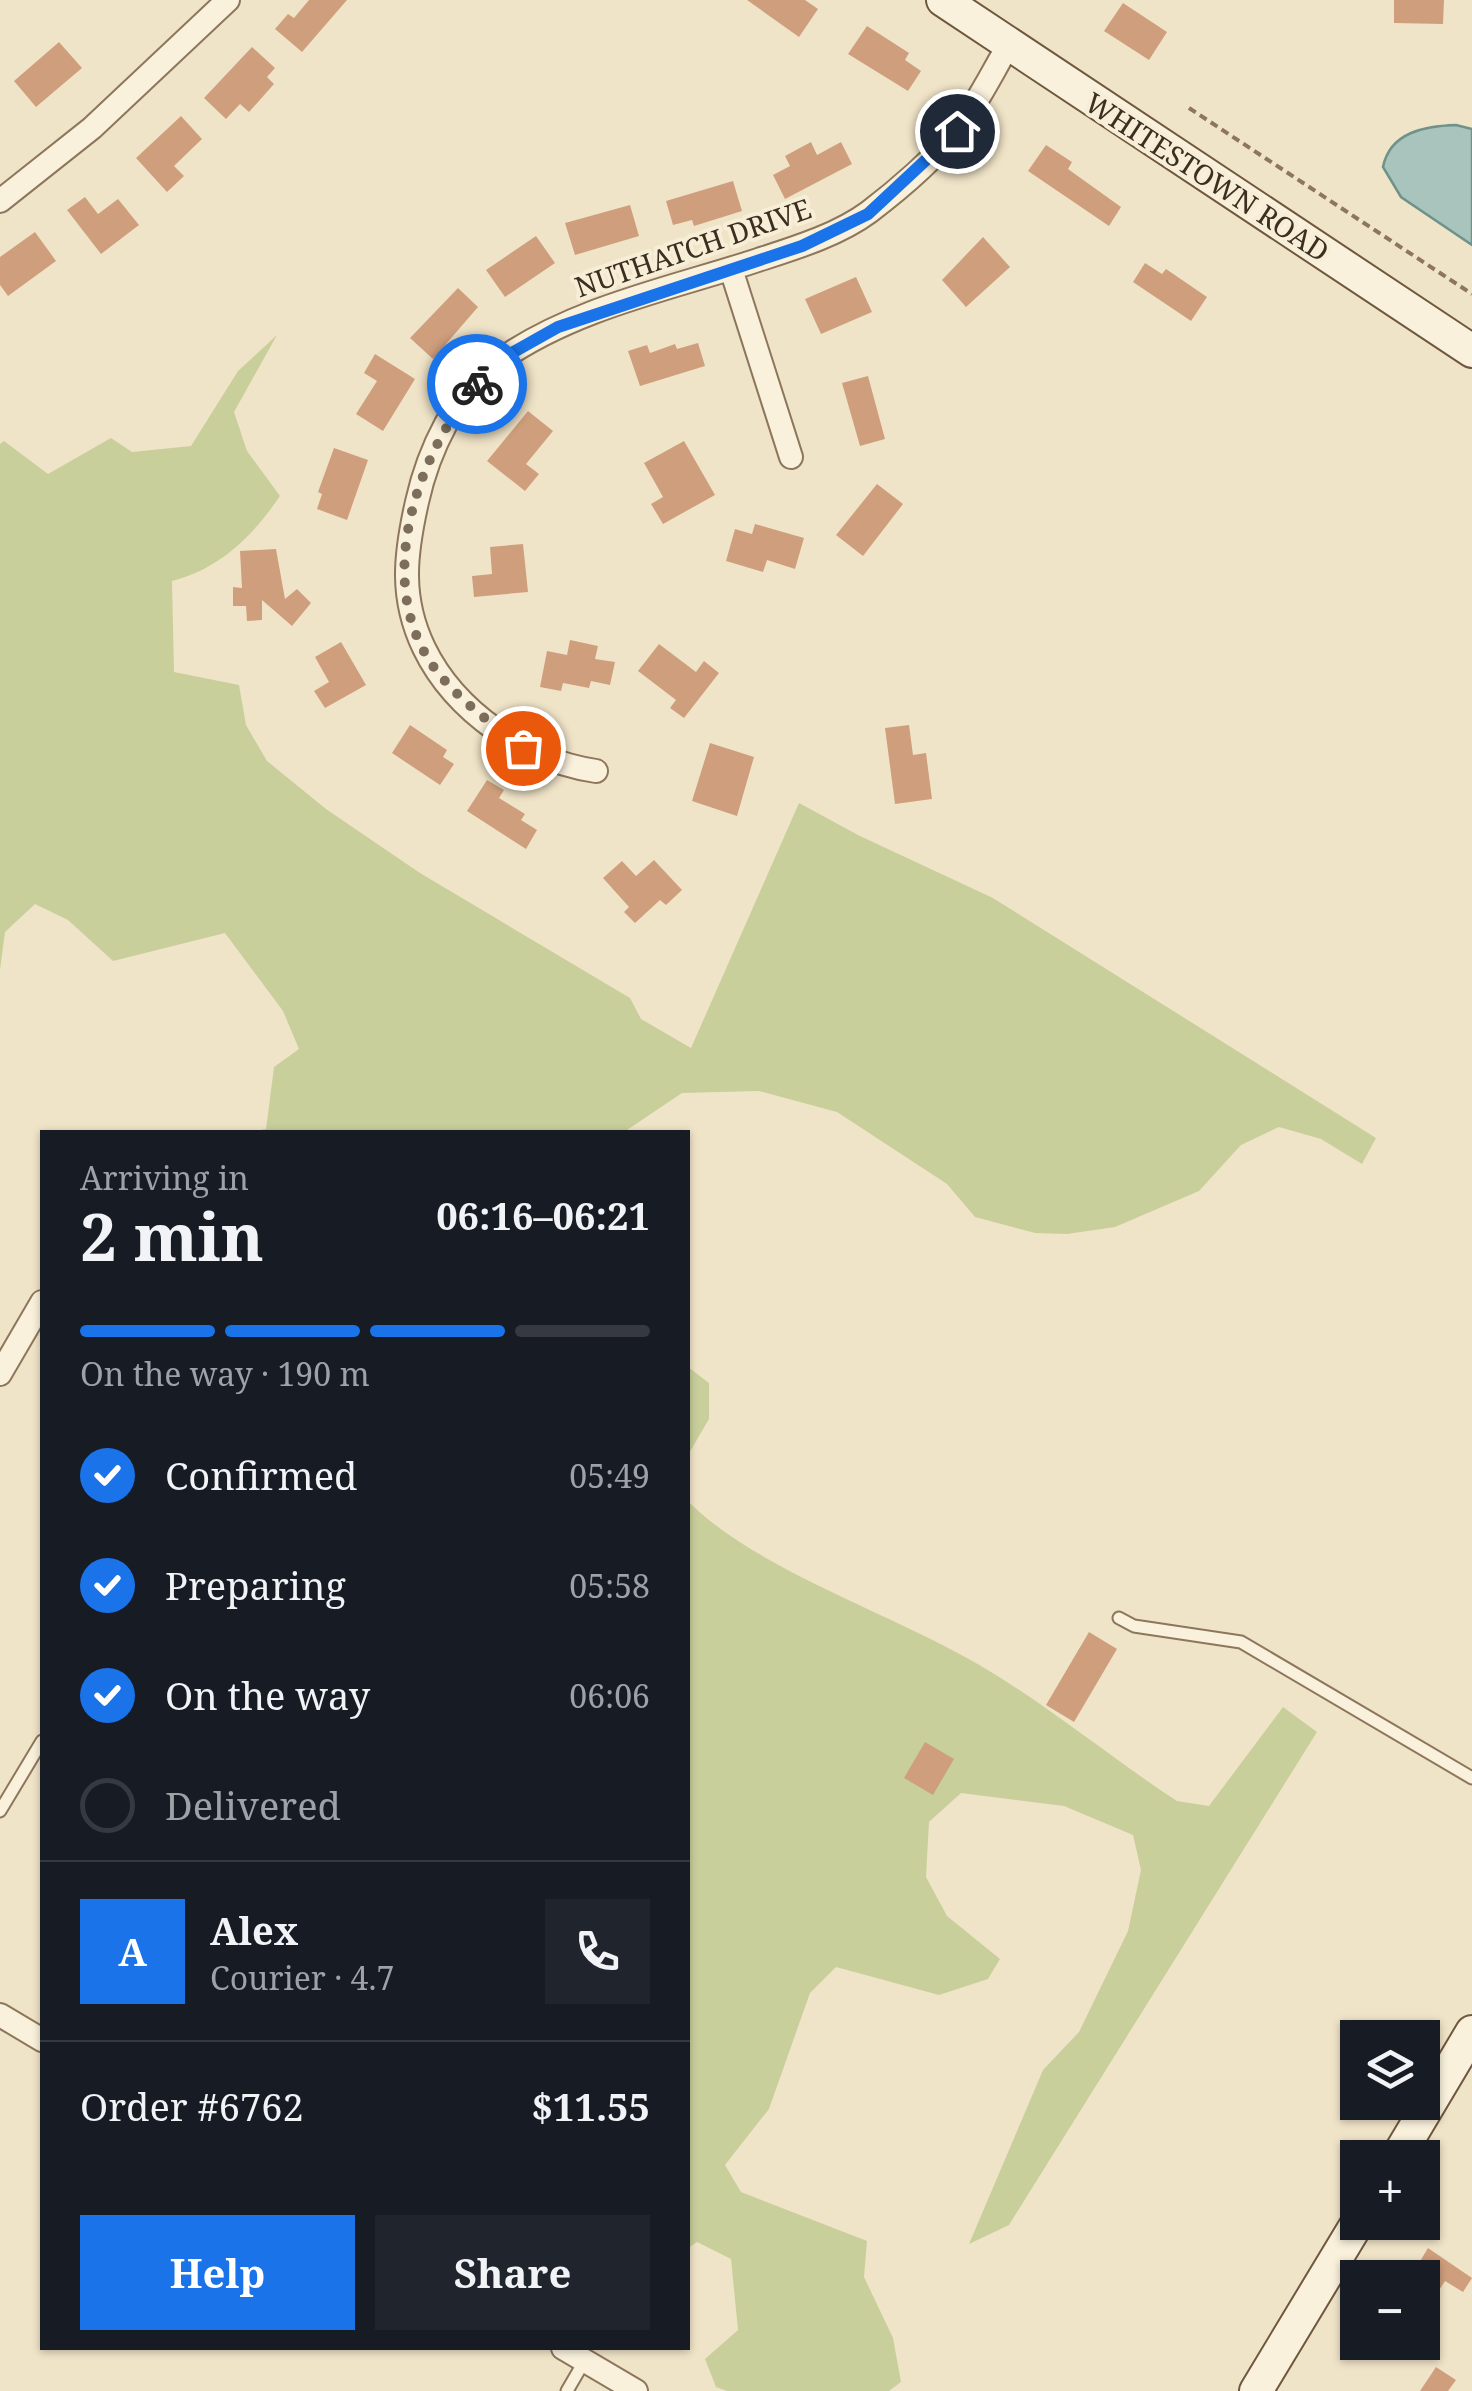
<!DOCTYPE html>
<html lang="en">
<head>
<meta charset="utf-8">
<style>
	:root { --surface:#171b24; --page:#20242c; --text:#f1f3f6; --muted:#9ea1a6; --line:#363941; --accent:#1a73e8 }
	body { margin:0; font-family:"Noto Serif",serif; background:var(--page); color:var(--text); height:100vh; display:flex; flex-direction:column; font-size:38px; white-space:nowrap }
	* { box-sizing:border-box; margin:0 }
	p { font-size:32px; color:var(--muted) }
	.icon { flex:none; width:55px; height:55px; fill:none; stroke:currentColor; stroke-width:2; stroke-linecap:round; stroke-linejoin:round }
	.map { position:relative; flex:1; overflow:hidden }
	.sheet { position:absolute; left:40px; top:1130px; width:650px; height:1220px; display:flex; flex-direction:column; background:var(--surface); border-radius:0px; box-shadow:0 2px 8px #0004 }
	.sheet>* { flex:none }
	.controls { position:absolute; left:1340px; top:2020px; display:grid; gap:20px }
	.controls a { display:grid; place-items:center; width:100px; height:100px; border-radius:0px; background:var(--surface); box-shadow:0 2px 8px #0004; font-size:50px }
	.pin { position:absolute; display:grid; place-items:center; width:85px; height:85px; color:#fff; margin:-42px; border:5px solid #fff; border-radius:50%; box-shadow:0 2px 10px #0007 }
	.courier { position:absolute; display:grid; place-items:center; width:100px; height:100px; margin:-50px; border:8px solid #1a73e8; border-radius:50%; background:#fff; color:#222; box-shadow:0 2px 12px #0007 }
	.summary em { font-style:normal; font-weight:700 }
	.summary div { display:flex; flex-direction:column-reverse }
	.summary { display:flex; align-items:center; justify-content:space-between; height:170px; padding:0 40px }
	h1 { font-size:65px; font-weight:700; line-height:75px }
	.bar { display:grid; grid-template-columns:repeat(4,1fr); gap:15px 10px; align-content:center; height:120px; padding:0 40px }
	.bar i { height:12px; border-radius:8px; background:var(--line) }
	.bar .on { background:var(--accent) }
	.bar p { grid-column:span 4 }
	.line { display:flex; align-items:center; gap:25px; padding:0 40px; border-top:2px solid var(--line) }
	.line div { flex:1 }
	.round { display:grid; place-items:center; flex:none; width:105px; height:105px; border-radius:0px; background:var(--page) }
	ol { padding:0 40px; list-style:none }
	li { display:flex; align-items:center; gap:30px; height:110px }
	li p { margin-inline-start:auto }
	li .icon { padding:10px; border-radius:50%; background:var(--accent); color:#fff; stroke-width:4 }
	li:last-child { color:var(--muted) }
	li i { width:55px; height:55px; border:5px solid var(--line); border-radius:50% }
	.action { display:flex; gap:20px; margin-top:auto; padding:20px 40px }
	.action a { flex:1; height:115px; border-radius:0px; background:var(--accent); color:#fff; font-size:40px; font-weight:700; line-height:115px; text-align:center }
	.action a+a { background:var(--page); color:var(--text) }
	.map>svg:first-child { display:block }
	.green { fill:#c9cf9b }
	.water { fill:#a9c4bc; stroke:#6f938a; stroke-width:2.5 }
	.building { fill:#cf9f7d }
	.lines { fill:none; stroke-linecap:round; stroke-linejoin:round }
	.lane-casing { stroke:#8d765c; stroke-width:15 }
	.street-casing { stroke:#8d765c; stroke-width:26 }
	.secondary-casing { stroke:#6f573f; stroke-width:36 }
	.path { stroke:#8d765c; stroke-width:4; stroke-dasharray:8 5; stroke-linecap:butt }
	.lane { stroke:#faf1dc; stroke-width:11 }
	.street { stroke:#faf1dc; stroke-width:22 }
	.secondary { stroke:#faf1dc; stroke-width:32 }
	.done { stroke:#7c6e5b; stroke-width:10; stroke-dasharray:0 18 }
	.route { stroke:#1a73e8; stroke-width:12 }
	.labels { text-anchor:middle; stroke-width:8; stroke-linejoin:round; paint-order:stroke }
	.street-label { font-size:28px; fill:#3d2e20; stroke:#f7eed8 }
</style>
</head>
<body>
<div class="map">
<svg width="1472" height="2391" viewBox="0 0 1472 2391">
	<rect width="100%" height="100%" fill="#f0e4c8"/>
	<path class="green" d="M277,335L234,412L247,451L280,496C253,536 219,569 172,581L174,672L239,685L246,725L267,761L326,809L420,873L630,998L641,1019L691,1048L799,803L860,836L993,898L1376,1138L1362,1164L1321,1139L1279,1127L1241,1145L1199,1191L1115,1227L1067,1234L1035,1233L975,1217L947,1184L837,1112L759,1091L682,1093L624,1132H248L266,1129L274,1067L299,1049L283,1011L225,933L113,961L68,920L35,904L5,932L0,970V444L4,441L48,474L111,438L132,452L191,446L238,371Z
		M688,1367L709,1383V1419L688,1455Z
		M688,1501C754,1569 896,1615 981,1666C1049,1706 1111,1758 1177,1801L1209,1806L1283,1707L1317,1732L1009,2225L969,2244L1043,2070L1079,2032L1128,1931L1141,1870L1133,1835L1064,1806L961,1793L929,1822L926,1877L947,1916L1000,1959L988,1979L939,1995L836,1967L810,1993L769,2109L725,2165L741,2192L867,2241L864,2277L893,2338L901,2382L889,2391H727L716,2387L705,2359L738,2330L731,2259L697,2242L688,2248Z"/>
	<path class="water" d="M1456,125L1472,129V245L1401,197L1383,167C1390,132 1425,126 1456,125Z"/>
	<path class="building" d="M309,0H347L302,52L275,29L288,14L294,18Z
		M747,0H805L818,9L799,37Z
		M1394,0H1444L1443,24L1394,23Z
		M1123,3L1167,32L1149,60L1104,31Z
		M867,26L909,53L905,60L921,71L908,91L848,54Z
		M59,42L82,68L36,107L14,81Z
		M252,47L275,68L267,77L274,84L249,112L240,104L226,119L204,98Z
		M181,116L202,139L174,166L184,176L167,192L136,158Z
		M811,142L817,155L841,142L852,164L785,199L773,175L790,166L785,156Z
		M1046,145L1072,162L1068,169L1121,207L1109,226L1028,171Z
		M733,181L742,211L694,226L692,220L673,225L666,201Z
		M85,197L98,214L118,199L139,225L101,254L67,210Z
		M630,205L639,236L575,255L565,223Z
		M35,232L56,261L8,296L0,285V257Z
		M536,236L555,263L505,297L486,270Z
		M983,237L1010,267L966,307L942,280Z
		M1145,263L1162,274L1166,269L1207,297L1191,321L1133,282Z
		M856,277L872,312L821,334L805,299Z
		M458,288L478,307L433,359L410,338Z
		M698,343L705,366L640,386L628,351L647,345L650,353L675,344L677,349Z
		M375,354L415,379L383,431L356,414L377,381L364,373Z
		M868,376L885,439L860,446L842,383Z
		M528,411L553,431L526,464L539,474L525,491L487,461Z
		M684,441L715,495L663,524L651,504L663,497L644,463Z
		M334,448L368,460L347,520L317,509L322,494L318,492Z
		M877,484L903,504L863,556L836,535Z
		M755,524L804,538L795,569L767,560L763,572L726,561L735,529L752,534Z
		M523,544L528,592L474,597L472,576L492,574L490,547Z
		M276,549L285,599L297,589L311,603L292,626L262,600V620L247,621L246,606H233V587L242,588L240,551Z
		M570,640L598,646L595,659L615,662L610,685L591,681L589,688L563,683L561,691L540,687L547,651L567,655Z
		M341,642L366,685L325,708L314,691L329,682L315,657Z
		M659,644L696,672L704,661L719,673L684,718L670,708L676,700L638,671Z
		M410,725L447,750L443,757L454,764L440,785L392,753Z
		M909,725L913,755L926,753L932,799L895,804L885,728Z
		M710,743L754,757L737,816L692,801Z
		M487,780L504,790L499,798L525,814L521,820L537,830L526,849L467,811Z
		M654,860L682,890L666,905L660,900L635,923L624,912L629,907L603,878L622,861L636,876Z
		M1089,1632L1117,1649L1074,1722L1046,1705Z
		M925,1742L954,1759L933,1795L904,1778Z
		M1428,2248L1472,2278L1463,2292L1445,2281L1422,2317V2278H1410Z
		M1436,2367L1456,2380L1448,2391H1420Z"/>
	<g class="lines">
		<g class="lane-casing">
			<path id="lane" d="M1119,1618L1134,1626L1241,1642L1472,1778
				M0,1811L42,1741
				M567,2391L585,2360"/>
		</g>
		<g class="street-casing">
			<path id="street" d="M0,201L92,128L228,0
				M731,269L791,457
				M596,771C527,761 455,712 424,648C400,598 405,555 417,502C428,452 455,392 499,361C573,308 673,288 758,260C795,248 838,235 869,212C898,190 935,158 957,130C977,104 992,73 1008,46
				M0,1374L42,1302
				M0,2015L42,2040
				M563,2348L636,2391"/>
		</g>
		<g class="secondary-casing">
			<path id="secondary" d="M943,0L1472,351
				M1397,2158L1472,2032
				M1256,2391L1358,2222"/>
		</g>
		<path class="path" d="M1189,108L1472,294"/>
		<use href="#lane" class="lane"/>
		<use href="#street" class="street"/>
		<use href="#secondary" class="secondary"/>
	</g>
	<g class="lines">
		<path class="done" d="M477,384C417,455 373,581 433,666C457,699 491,723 523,748"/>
		<path class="route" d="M477,384L496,362L558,327L802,246L868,214L957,131"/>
	</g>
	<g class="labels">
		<g class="street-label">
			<text transform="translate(1207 177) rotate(33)" y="10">WHITESTOWN ROAD</text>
			<text transform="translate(693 248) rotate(-19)" y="10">NUTHATCH DRIVE</text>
		</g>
	</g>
</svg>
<div class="controls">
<a><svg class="icon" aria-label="layers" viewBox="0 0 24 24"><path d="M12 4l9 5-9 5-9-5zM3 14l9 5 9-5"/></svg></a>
<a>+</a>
<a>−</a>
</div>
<div class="pin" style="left:523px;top:748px;background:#ea580c"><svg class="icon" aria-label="bag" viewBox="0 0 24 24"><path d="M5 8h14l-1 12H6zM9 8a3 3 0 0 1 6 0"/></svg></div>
<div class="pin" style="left:957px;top:131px;background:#1f2937"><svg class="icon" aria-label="home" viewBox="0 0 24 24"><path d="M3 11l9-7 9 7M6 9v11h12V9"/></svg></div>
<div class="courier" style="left:477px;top:384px"><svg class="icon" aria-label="bike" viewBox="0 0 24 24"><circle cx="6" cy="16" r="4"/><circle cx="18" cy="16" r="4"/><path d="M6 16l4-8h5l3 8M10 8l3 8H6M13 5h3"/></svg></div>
<section class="sheet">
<div class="summary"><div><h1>2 min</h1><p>Arriving in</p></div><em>06:16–06:21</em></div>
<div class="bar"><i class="on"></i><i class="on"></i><i class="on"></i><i></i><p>On the way · 190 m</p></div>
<ol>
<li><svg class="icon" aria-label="check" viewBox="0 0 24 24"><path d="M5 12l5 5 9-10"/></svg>Confirmed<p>05:49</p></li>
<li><svg class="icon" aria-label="check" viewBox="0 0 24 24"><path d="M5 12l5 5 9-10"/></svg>Preparing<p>05:58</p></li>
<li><svg class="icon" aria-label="check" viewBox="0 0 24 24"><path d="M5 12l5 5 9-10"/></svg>On the way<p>06:06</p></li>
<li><i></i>Delivered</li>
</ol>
<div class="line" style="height:180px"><b class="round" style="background:var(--accent);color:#fff">A</b><div><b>Alex</b><p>Courier · 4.7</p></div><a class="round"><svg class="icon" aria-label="phone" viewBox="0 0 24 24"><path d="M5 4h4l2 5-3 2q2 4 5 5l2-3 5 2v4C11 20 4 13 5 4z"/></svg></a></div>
<div class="line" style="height:130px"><div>Order #6762</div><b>$11.55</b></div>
<div class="action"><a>Help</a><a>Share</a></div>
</section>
</div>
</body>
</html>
